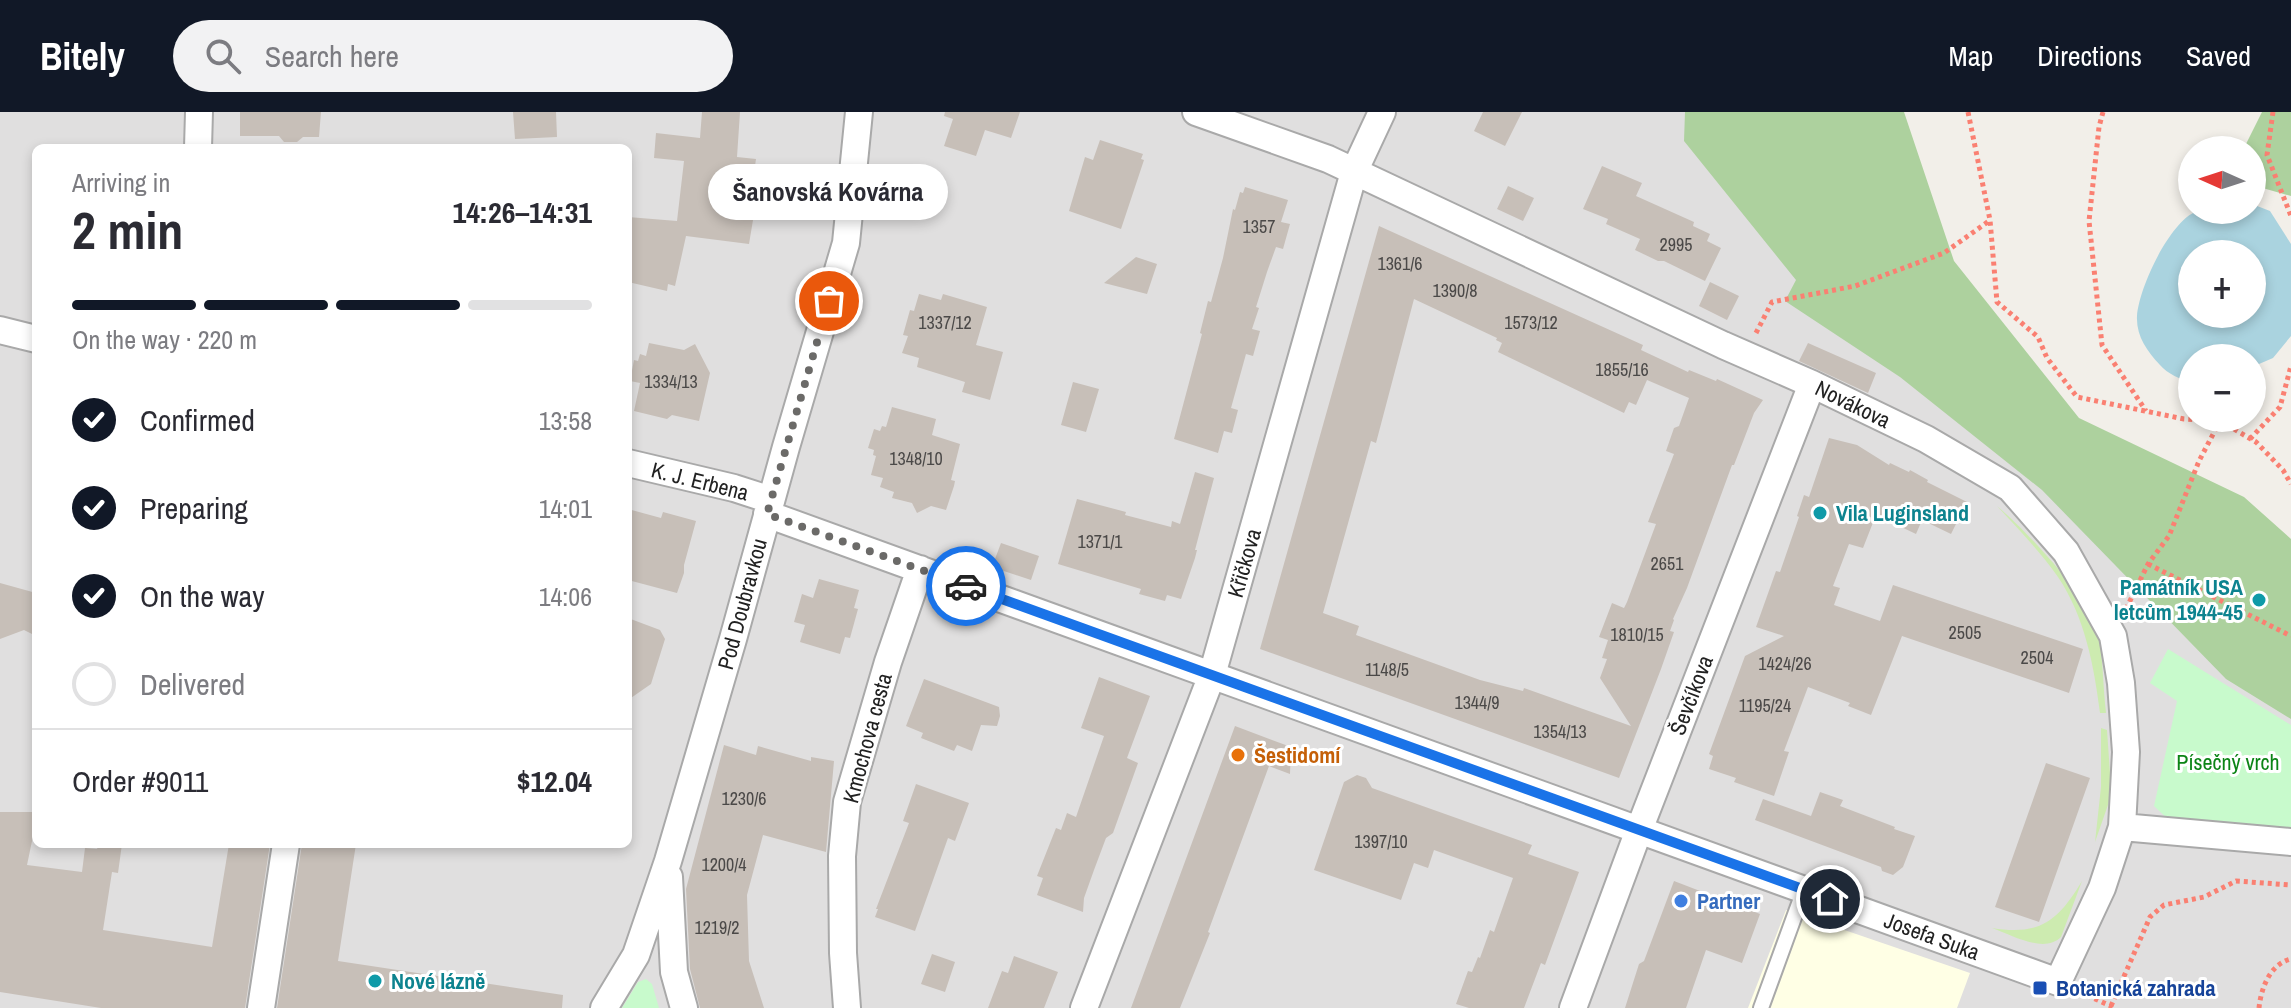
<!DOCTYPE html>
<html lang="en">
<head>
<meta charset="utf-8">
<style>
	:root { --surface:#fff; --page:#f2f2f3; --text:#2b2b33; --muted:#7c7c81; --line:#e1e1e2; --accent:#111827 }
	body { margin:0; font-family:"Archivo Narrow",sans-serif; background:var(--page); color:var(--text); height:100vh; display:flex; flex-direction:column; font-size:30px; white-space:nowrap }
	* { box-sizing:border-box; margin:0 }
	p { font-size:26px; color:var(--muted) }
	.icon { flex:none; width:44px; height:44px; fill:none; stroke:currentColor; stroke-width:2; stroke-linecap:round; stroke-linejoin:round }
	.map { position:relative; flex:1; overflow:hidden }
	.details { position:absolute; left:32px; top:32px; width:600px; height:704px; display:flex; flex-direction:column; background:var(--surface); border-radius:12px; box-shadow:0 4px 12px #0003 }
	.details>* { flex:none }
	.needle { width:52px; rotate:273deg }
	.fabs { position:absolute; left:2178px; top:24px; display:grid; gap:16px }
	.fabs a { display:grid; place-items:center; width:88px; height:88px; border-radius:50%; background:var(--surface); box-shadow:0 4px 12px #0003; font-size:40px }
	.pin { position:absolute; display:grid; place-items:center; width:68px; height:68px; color:#fff; margin:-34px; border:4px solid #fff; border-radius:50%; box-shadow:0 2px 8px #0007 }
	.courier { position:absolute; display:grid; place-items:center; width:80px; height:80px; margin:-40px; border:6px solid #1a73e8; border-radius:50%; background:#fff; color:#222; box-shadow:0 2px 10px #0007 }
	.bubble { position:absolute; height:56px; border-radius:28px; background:var(--surface); box-shadow:0 4px 12px #0003; font-size:26px; font-weight:800; line-height:56px; text-align:center }
	.summary em { font-style:normal; font-weight:800 }
	.summary div { display:flex; flex-direction:column-reverse }
	.summary { display:flex; align-items:center; justify-content:space-between; height:136px; padding:0 40px }
	h1 { font-size:52px; font-weight:800; line-height:60px }
	.bar { display:grid; grid-template-columns:repeat(4,1fr); gap:12px 8px; align-content:center; height:96px; padding:0 40px }
	.bar i { height:10px; border-radius:6px; background:var(--line) }
	.bar .active { background:var(--accent) }
	.bar p { grid-column:span 4 }
	.line { display:flex; align-items:center; gap:20px; padding:0 40px; border-top:2px solid var(--line) }
	.line div { flex:1 }
	ol { padding:0 40px; list-style:none }
	li { display:flex; align-items:center; gap:24px; height:88px }
	li p { margin-inline-start:auto }
	li .icon { padding:8px; border-radius:50%; background:var(--accent); color:#fff; stroke-width:4 }
	li:last-child { color:var(--muted) }
	li i { width:44px; height:44px; border:4px solid var(--line); border-radius:50% }
	header { display:flex; align-items:center; gap:48px; box-sizing:border-box; height:112px; padding:0 40px; background:var(--accent); color:#fff }
	header strong { font-size:38px }
	nav { display:flex; gap:44px; margin-inline-start:auto; font-size:28px }
	.search { width:560px; height:72px; background:var(--page); display:flex; align-items:center; gap:20px; box-sizing:border-box; padding:0 28px; border-radius:44px; color:var(--muted); font-size:30px }
	.map>svg:first-child { display:block }
	.residential { fill:#e0dfdf; fill-rule:evenodd }
	.education { fill:#ffffe5 }
	.grass { fill:#cdebb0 }
	.forest { fill:#add19e }
	.park { fill:#c8facc }
	.water { fill:#aad3df; fill-rule:evenodd }
	.building { fill:#c7bfb8; fill-rule:evenodd }
	.lines { fill:none; stroke-linecap:round; stroke-linejoin:round }
	.lane-casing { stroke:#a9a9a9; stroke-width:18 }
	.street-casing { stroke:#a9a9a9; stroke-width:30 }
	.path { stroke:#fa8072; stroke-width:5; stroke-dasharray:4 4; stroke-linecap:butt }
	.lane { stroke:#fff; stroke-width:14 }
	.street { stroke:#fff; stroke-width:26 }
	.done { stroke:#6b6a68; stroke-width:8; stroke-dasharray:0 14.4 }
	.route { stroke:#1a73e8; stroke-width:10 }
	.culture-dot { fill:#0f9aa8; stroke:#fff; stroke-width:3 }
	.food-dot { fill:#e8710a; stroke:#fff; stroke-width:3 }
	.shop-dot { fill:#3f7fe0; stroke:#fff; stroke-width:3 }
	.transit-dot { fill:#1a4fb4; stroke:#fff; stroke-width:3 }
	.labels { text-anchor:middle; stroke-width:6; stroke-linejoin:round; paint-order:stroke }
	.number-label { font-size:18px; fill:#4b4948 }
	.street-label { font-size:22px; fill:#222; stroke:#fff }
	.culture-label { font-size:22px; font-weight:bold; fill:#0d838f; stroke:#fff; text-anchor:start }
	.food-label { font-size:22px; font-weight:bold; fill:#c56008; stroke:#fff; text-anchor:start }
	.park-label { font-size:22px; fill:#0c8416; stroke:#fff }
	.shop-label { font-size:22px; font-weight:bold; fill:#366cbe; stroke:#fff; text-anchor:start }
	.transit-label { font-size:22px; font-weight:bold; fill:#164399; stroke:#fff; text-anchor:start }
</style>
</head>
<body>
<header>
<strong>Bitely</strong>
<div class="search"><svg class="icon" aria-label="search" viewBox="0 0 24 24"><circle cx="10" cy="10" r="6"/><path d="M15 15l6 6"/></svg>Search here</div>
<nav><a>Map</a><a>Directions</a><a>Saved</a></nav>
</header>
<div class="map">
<svg width="2291" height="896" viewBox="0 0 2291 896">
	<rect width="100%" height="100%" fill="#f2efe9"/>
	<path class="residential" d="M0,0H1687L2291,547V896H0ZM36,36H628V732H36Z"/>
	<path class="education" d="M1786,798L1970,861L1957,896H1748Z"/>
	<path class="grass" d="M1997,394C2025,417 2089,486 2098,520C2103,543 2103,577 2106,601H2100C2094,554 2085,505 2058,465C2040,439 2018,417 1997,394Z
		M2101,616L2107,618L2111,676L2109,690L2095,730L2101,675Z
		M2082,769L2061,825C2044,842 2012,823 1992,816C2040,824 2058,809 2082,769Z"/>
	<path class="forest" d="M1685,0H1904L1954,149L2079,306L2244,385L2291,427V607L2226,567L2042,378L1900,265L1785,189L1796,168L1684,29Z
		M2262,0H2291V84L2252,73V38H2243Z"/>
	<path class="park" d="M2168,537L2291,613V720L2171,710L2154,694L2177,589L2150,571Z
		M646,867L652,872L659,896H622L638,870Z"/>
	<path class="water" d="M2252,92L2270,99L2291,132V224L2273,246L2252,255V246H2192V269C2181,269 2167,261 2160,253C2147,239 2136,224 2137,204C2139,176 2169,110 2197,99C2209,94 2238,98 2252,98ZM2192,142H2252V202H2192Z"/>
	<path class="building" d="M240,0H321L319,25H303L297,30H284L279,24H240Z
		M513,0H556L557,25L515,27Z
		M702,0H740L737,45L756,47L755,54H762L749,132L686,124L675,174L668,172L667,179L628,170V105L677,109L684,49L654,46L656,21L700,26Z
		M945,0H1020L1011,26L985,18L976,44L944,34L953,7L944,4Z
		M1483,0H1522L1505,34L1474,19Z
		M1100,28L1143,42L1141,47L1144,48L1121,117L1069,99L1085,45L1093,48Z
		M1602,54L1642,71L1636,84L1694,110L1693,114L1710,122L1707,129L1721,136L1705,169L1664,149H1658L1635,138L1640,127L1606,112L1608,107L1583,97Z
		M1508,74L1534,86L1523,109L1497,97Z
		M1245,75L1288,88L1281,110L1290,112L1283,137L1276,135L1267,160L1256,195L1259,196L1252,217L1260,219L1253,244L1246,242L1231,296L1238,298L1232,321L1224,319L1218,341L1174,327L1202,222L1200,221L1208,189L1211,190L1223,146L1233,97L1235,98L1240,80L1243,81Z
		M1379,114L1643,233L1641,238L1688,260L1689,258L1716,269L1717,267L1763,288L1754,301L1734,353H1732L1687,476L1673,507L1674,508L1670,519L1674,520L1661,557L1619,666L1260,537ZM1414,187L1497,226L1496,228L1502,231L1498,240L1624,301L1629,290L1636,293L1647,268L1689,286L1679,314L1674,316L1666,339L1674,342L1648,410L1656,412L1627,490L1624,496L1612,491L1599,525L1608,528L1602,546L1607,547L1600,566L1631,614L1524,576L1523,579L1480,568L1356,523L1359,514L1323,501L1371,329L1376,331Z
		M1136,145L1157,152L1147,182L1104,171Z
		M1710,170L1739,184L1727,208L1699,194Z
		M919,182L941,188L943,182L987,195L976,233L1003,240L990,288L962,280L965,270L917,255L919,246L902,241L908,224L903,223L910,198L914,199Z
		M649,231L684,238L695,232L710,261L699,309L672,303L667,307L634,299L640,271L630,269L634,248L638,249L640,242L646,244Z
		M1808,231L1876,261L1868,281L1799,249Z
		M1073,270L1099,277L1086,320L1061,313Z
		M892,295L936,307L932,323L960,332L951,368L955,369L954,374L946,398L931,394L917,401L912,391L892,386L894,380L880,375L883,366L871,363L876,344L873,343L874,338L868,336L874,317L880,319L882,314L886,315Z
		M1829,326L1857,333L1889,353L1890,351L1909,360L1910,358L1928,368L1927,370L1967,390L1951,422L1922,408L1916,422L1876,403L1863,436L1849,432L1833,474L1840,476L1834,493L1880,509L1893,473L2083,537L2069,581L1902,524L1871,603L1848,594L1850,591L1808,575L1784,639L1789,640L1774,684L1734,670L1736,666L1709,657L1713,644L1709,642L1745,544L1784,524L1756,515L1776,459L1780,460L1799,405L1797,404L1804,383L1809,385Z
		M1195,360L1214,366L1195,438H1197L1195,446L1181,487L1167,483L1165,489L1139,482L1141,477L1058,452L1077,387L1126,400L1125,403L1171,415L1172,409L1180,412Z
		M628,397L661,406L663,400L696,409L684,453V461L677,481L628,468Z
		M1001,431L1039,444L1031,468L992,455Z
		M819,467L859,478L854,496L858,497L850,526L845,525L840,542L800,530L805,513L794,510L802,482L813,486Z
		M0,471L36,481V524L24,518L0,527Z
		M628,506L660,518L665,527L651,572L628,588Z
		M1099,565L1150,584L1127,646L1138,651L1113,721L1106,726L1094,758L1084,786L1083,800L1037,783L1043,766L1037,764L1056,716L1061,718L1067,701L1076,705L1104,624L1081,616Z
		M924,567L999,595L1000,604L997,614L981,613L972,639L957,633L954,639L921,626L923,621L906,614Z
		M1235,614L1291,635L1290,662L1269,654L1208,820L1210,821L1180,896H1131Z
		M724,633L756,643L758,634L811,649V645L834,649L826,740L763,723L747,783L749,849L764,896H700L690,857L686,777Z
		M2046,651L2090,666L2039,810L1995,795Z
		M1357,663L1366,666L1372,676L1532,733L1528,742L1579,760L1545,853L1541,851L1524,896H1469L1456,892L1468,859L1472,860L1478,845L1480,846L1490,818L1494,820L1513,766L1434,738L1428,756L1414,751L1401,788L1314,758L1344,670Z
		M916,672L969,691L955,729L948,726L915,819L875,805L878,797H876L909,711L903,709Z
		M1820,680L1843,688L1840,694L1895,715L1894,717L1915,724L1903,755L1893,763L1882,759L1881,755L1755,708L1763,687L1811,704Z
		M0,700H36V710L27,753L82,760L85,736L97,737L99,732H122L118,761L112,760L103,818L212,835L229,732H270L245,896H101L0,880Z
		M302,732H356L338,849L563,883L562,896H277Z
		M1674,769L1760,802L1742,851L1706,838L1686,896H1625L1639,852L1644,849Z
		M932,842L955,850L945,880L921,872Z
		M1014,844L1058,860L1044,896H988L1002,859L1008,861Z"/>
	<g class="lines">
		<g class="lane-casing">
			<path id="lane" d="M1761,896L1804,778"/>
		</g>
		<g class="street-casing">
			<path id="street" d="M198,36L199,0
				M0,218L36,227
				M628,351L734,376L771,388
				M767,402L2058,870L2102,776L2122,715L2126,640L2121,571L2113,524L2066,440L2010,376L1926,327L1812,272L1723,233L1328,47L1196,0
				M2122,715L2291,730
				M669,765L674,860L684,896
				M261,896L286,732
				M604,896L636,843L668,749L733,527L786,335L846,131L859,0
				M847,896L843,841L842,744L847,690L888,550L920,457
				M1084,896L1212,563L1354,60L1382,0
				M1573,896L1639,718L1812,272"/>
		</g>
		<path class="path" d="M1968,0L1990,108L1997,190L2038,225L2047,246L2077,285L2184,307L2220,309L2256,330L2283,358L2291,372
			M2103,0L2099,15L2089,109L2102,233L2146,299
			M2273,0L2267,43L2291,104
			M1756,221L1772,190L1855,174L1944,141L1989,109
			M2250,327L2280,295L2291,254
			M2148,452L2291,524
			M2126,497L2148,452L2169,424L2199,349L2220,309
			M2080,880L2115,896
			M2111,894L2150,805L2164,793L2204,785L2236,769L2291,773
			M2259,896C2261,876 2270,852 2291,847"/>
		<use href="#lane" class="lane"/>
		<use href="#street" class="street"/>
	</g>
	<g class="lines">
		<path class="done" d="M829,189L767,402L966,474"/>
		<path class="route" d="M966,474L1830,787"/>
	</g>
	<g class="culture-dot">
		<circle cx="1820" cy="401" r="8"/>
		<circle cx="2259" cy="488" r="8"/>
		<circle cx="375" cy="869" r="8"/>
	</g>
	<circle class="food-dot" cx="1238" cy="643" r="8"/>
	<circle class="shop-dot" cx="1681" cy="789" r="8"/>
	<rect class="transit-dot" x="2032" y="868" width="16" height="16" rx="4"/>
	<g class="labels">
		<g class="number-label">
			<text x="1259" y="121">1357</text>
			<text x="1676" y="139">2995</text>
			<text x="1400" y="158">1361/6</text>
			<text x="1455" y="185">1390/8</text>
			<text x="945" y="217">1337/12</text>
			<text x="1531" y="217">1573/12</text>
			<text x="1622" y="264">1855/16</text>
			<text x="671" y="276">1334/13</text>
			<text x="916" y="353">1348/10</text>
			<text x="1100" y="436">1371/1</text>
			<text x="1667" y="458">2651</text>
			<text x="1965" y="527">2505</text>
			<text x="1637" y="529">1810/15</text>
			<text x="2037" y="552">2504</text>
			<text x="1785" y="558">1424/26</text>
			<text x="1387" y="564">1148/5</text>
			<text x="1477" y="597">1344/9</text>
			<text x="1765" y="600">1195/24</text>
			<text x="1560" y="626">1354/13</text>
			<text x="744" y="693">1230/6</text>
			<text x="1381" y="736">1397/10</text>
			<text x="724" y="759">1200/4</text>
			<text x="717" y="822">1219/2</text>
		</g>
		<g class="street-label">
			<text transform="translate(1853 292) rotate(26)" y="8">Novákova</text>
			<text transform="translate(700 369) rotate(14)" y="8">K. J. Erbena</text>
			<text transform="translate(1244 451) rotate(-74)" y="8">Křičkova</text>
			<text transform="translate(742 492) rotate(-75)" y="8">Pod Doubravkou</text>
			<text transform="translate(1691 583) rotate(-69)" y="8">Ševčíkova</text>
			<text transform="translate(867 626) rotate(-75)" y="8">Kmochova cesta</text>
			<text transform="translate(1932 824) rotate(20)" y="8">Josefa Suka</text>
		</g>
		<g class="culture-label">
			<text x="1836" y="409">Vila Luginsland</text>
			<text x="2243" y="483" text-anchor="end">Památník USA<tspan x="2243" dy="25">letcům 1944-45</tspan></text>
			<text x="391" y="877">Nové lázně</text>
		</g>
		<g class="food-label">
			<text x="1254" y="651">Šestidomí</text>
		</g>
		<g class="park-label">
			<text x="2228" y="658">Písečný vrch</text>
		</g>
		<g class="shop-label">
			<text x="1697" y="797">Partner</text>
		</g>
		<g class="transit-label">
			<text x="2056" y="884">Botanická zahrada</text>
		</g>
	</g>
</svg>
<div class="fabs">
<a><svg class="needle" viewBox="-14 -14 28 28"><path d="M0-13l5 13h-10z" fill="#e53935"/><path d="M0 13l5-13h-10z" fill="#7c7c81"/></svg></a>
<a>+</a>
<a>−</a>
</div>
<div class="pin" style="left:829px;top:189px;background:#ea580c"><svg class="icon" aria-label="bag" viewBox="0 0 24 24"><path d="M5 8h14l-1 12H6zM9 8a3 3 0 0 1 6 0"/></svg></div>
<div class="pin" style="left:1830px;top:787px;background:#1f2937"><svg class="icon" aria-label="home" viewBox="0 0 24 24"><path d="M3 11l9-7 9 7M6 9v11h12V9"/></svg></div>
<div class="courier" style="left:966px;top:474px"><svg class="icon" aria-label="car" viewBox="0 0 24 24"><path d="M5 17H2v-5l4-1 3-4h7l3 4 3 1v5h-3M9 17h6M6 11h13"/><circle cx="7" cy="17" r="2"/><circle cx="17" cy="17" r="2"/></svg></div>
<div class="bubble" style="left:708px;top:52px;width:240px">Šanovská Kovárna</div>
<section class="details">
<div class="summary"><div><h1>2 min</h1><p>Arriving in</p></div><em>14:26–14:31</em></div>
<div class="bar"><i class="active"></i><i class="active"></i><i class="active"></i><i></i><p>On the way · 220 m</p></div>
<ol>
<li><svg class="icon" aria-label="check" viewBox="0 0 24 24"><path d="M5 12l5 5 9-10"/></svg>Confirmed<p>13:58</p></li>
<li><svg class="icon" aria-label="check" viewBox="0 0 24 24"><path d="M5 12l5 5 9-10"/></svg>Preparing<p>14:01</p></li>
<li><svg class="icon" aria-label="check" viewBox="0 0 24 24"><path d="M5 12l5 5 9-10"/></svg>On the way<p>14:06</p></li>
<li><i></i>Delivered</li>
</ol>
<div class="line" style="height:104px"><div>Order #9011</div><b>$12.04</b></div>
</section>
</div>
</body>
</html>
